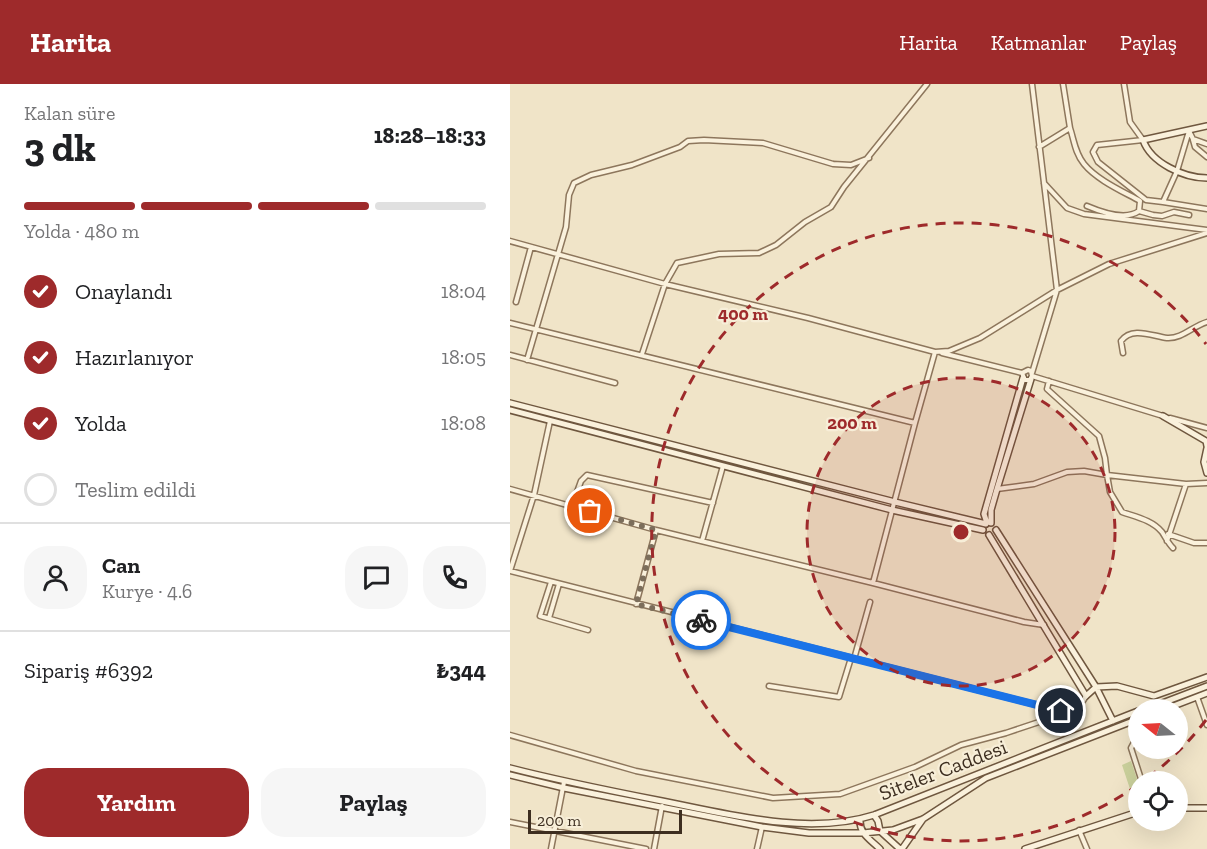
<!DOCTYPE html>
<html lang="tr">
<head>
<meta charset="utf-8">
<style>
	:root { --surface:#fff; --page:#f6f6f6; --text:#202124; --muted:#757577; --line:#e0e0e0; --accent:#9e2a2b }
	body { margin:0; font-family:"Zilla Slab",serif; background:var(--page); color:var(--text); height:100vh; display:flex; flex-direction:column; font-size:22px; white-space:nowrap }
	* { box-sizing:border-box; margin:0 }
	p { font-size:20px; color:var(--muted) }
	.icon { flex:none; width:33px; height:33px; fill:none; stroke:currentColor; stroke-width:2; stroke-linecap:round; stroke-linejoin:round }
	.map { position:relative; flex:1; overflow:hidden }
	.panel { display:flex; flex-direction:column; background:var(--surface); width:510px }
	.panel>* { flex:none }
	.needle { width:39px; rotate:288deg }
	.buttons { position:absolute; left:618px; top:615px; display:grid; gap:12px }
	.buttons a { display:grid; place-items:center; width:60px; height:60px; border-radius:50%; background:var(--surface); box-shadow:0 6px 24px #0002; font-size:30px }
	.scale { position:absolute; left:18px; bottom:15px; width:154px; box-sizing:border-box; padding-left:6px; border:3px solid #3d2e20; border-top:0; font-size:16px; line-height:21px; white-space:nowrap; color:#3d2e20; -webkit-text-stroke:4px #f7eed8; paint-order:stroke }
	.pin { position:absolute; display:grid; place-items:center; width:51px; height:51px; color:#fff; margin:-26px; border:3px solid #fff; border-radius:50%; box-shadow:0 2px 6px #0007 }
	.courier { position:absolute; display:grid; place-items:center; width:60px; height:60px; margin:-30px; border:4px solid #1a73e8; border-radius:50%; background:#fff; color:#222; box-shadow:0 2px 8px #0007 }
	.headline em { font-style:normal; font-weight:700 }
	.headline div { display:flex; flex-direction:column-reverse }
	.headline { display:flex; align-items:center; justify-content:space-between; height:102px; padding:0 24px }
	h1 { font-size:39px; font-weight:700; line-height:45px }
	.bar { display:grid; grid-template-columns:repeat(4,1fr); gap:9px 6px; align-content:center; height:72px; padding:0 24px }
	.bar i { height:8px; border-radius:4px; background:var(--line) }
	.bar .on { background:var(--accent) }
	.bar p { grid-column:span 4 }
	.line { display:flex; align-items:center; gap:15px; padding:0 24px; border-top:2px solid var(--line) }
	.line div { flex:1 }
	.round { display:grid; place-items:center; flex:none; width:63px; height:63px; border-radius:24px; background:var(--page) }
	ol { padding:0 24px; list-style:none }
	li { display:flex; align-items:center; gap:18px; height:66px }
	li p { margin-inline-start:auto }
	li .icon { padding:6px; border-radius:50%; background:var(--accent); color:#fff; stroke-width:4 }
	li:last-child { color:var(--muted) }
	li i { width:33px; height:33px; border:3px solid var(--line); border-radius:50% }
	.primary-button { display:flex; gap:12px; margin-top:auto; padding:12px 24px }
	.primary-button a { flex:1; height:69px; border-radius:24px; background:var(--accent); color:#fff; font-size:24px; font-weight:700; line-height:69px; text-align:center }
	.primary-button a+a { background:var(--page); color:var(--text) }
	header { display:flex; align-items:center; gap:36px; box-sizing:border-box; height:84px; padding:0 30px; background:var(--accent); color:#fff }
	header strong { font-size:28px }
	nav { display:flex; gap:33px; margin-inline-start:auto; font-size:21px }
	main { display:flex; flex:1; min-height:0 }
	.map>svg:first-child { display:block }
	.green { fill:#c9cf9b }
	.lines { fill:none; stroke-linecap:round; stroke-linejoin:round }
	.street-casing { stroke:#8d765c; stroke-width:7 }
	.secondary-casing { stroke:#6f573f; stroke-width:8 }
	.street { stroke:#faf1dc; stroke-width:4 }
	.secondary { stroke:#faf1dc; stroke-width:5 }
	.done { stroke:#7c6e5b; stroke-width:6; stroke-dasharray:0 10.8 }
	.route { stroke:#1a73e8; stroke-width:8 }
	.ring { fill:none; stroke:#9e2a2b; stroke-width:3; stroke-dasharray:10 8 }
	.labels { text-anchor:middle; stroke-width:4.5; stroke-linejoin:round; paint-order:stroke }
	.street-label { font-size:21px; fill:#3d2e20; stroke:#f7eed8 }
	.centre { fill:#9e2a2b; stroke:#f7eed8; stroke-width:3 }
	.ring-label { font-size:18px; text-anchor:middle; font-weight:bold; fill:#9e2a2b; stroke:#f7eed8; stroke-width:4.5; stroke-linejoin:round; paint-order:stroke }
</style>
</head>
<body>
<header>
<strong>Harita</strong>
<nav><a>Harita</a><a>Katmanlar</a><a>Paylaş</a></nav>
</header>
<main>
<section class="panel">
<div class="headline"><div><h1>3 dk</h1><p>Kalan süre</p></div><em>18:28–18:33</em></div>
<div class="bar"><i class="on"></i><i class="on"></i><i class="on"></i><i></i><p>Yolda · 480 m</p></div>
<ol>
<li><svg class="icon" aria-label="check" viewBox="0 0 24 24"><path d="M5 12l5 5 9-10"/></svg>Onaylandı<p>18:04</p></li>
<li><svg class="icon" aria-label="check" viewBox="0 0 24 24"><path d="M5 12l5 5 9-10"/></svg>Hazırlanıyor<p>18:05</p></li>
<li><svg class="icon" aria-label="check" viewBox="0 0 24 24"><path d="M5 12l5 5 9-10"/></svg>Yolda<p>18:08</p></li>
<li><i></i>Teslim edildi</li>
</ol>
<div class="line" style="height:108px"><a class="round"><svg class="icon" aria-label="person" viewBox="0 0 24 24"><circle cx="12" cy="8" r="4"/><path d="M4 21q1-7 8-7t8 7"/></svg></a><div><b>Can</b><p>Kurye · 4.6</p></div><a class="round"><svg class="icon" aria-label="chat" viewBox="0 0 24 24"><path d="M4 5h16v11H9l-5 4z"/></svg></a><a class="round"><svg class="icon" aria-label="phone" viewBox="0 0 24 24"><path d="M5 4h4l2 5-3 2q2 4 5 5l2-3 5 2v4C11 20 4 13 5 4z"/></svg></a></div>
<div class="line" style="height:78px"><div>Sipariş #6392</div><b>₺344</b></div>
<div class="primary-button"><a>Yardım</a><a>Paylaş</a></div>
</section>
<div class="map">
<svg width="697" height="765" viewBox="0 0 697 765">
	<rect width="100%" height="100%" fill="#f0e4c8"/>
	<path class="green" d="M621,677L628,698V710L622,711L612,681Z"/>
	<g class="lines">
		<g class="street-casing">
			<path id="street" d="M522,0L547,206L522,289
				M553,0L560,44
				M614,0L620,38L633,56
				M679,47L667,87L653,118L697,125
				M679,47L683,55L697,60
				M633,56L587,61L583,68L588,78L636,116L653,118
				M683,56L685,63L697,73
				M529,63L560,44C564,56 565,69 574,80C587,96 612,107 630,117L629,127C615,137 591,128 577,122
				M534,99L557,124L574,130L697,146
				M629,127L643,131L652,132L664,128L679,131
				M0,157L155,200L298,234L425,268L405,339L363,499L146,446L0,405
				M6,218L21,163
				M0,239L405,339
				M425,268L439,267L470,254L547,206L599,180L697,149
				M432,269L512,289
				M613,269L611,257C622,242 642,252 657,254C672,255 683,242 697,238
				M132,270L155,200L167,179L209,170L249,169L266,161L295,138L321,123L334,103L417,0
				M0,271L105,299
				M17,276L56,143L59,111L64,99L81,91L122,81L170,63L178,57L194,56L253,59L323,80L341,81L359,74
				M522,292L520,296H515L512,289L518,286L521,287L522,292L653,332
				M539,297L537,305L589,352L595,374L597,391L676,400
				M660,334L697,344
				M487,405L524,400L557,388L574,387L597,391L600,408L612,428C626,433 642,436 652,448C656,454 658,459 663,464
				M62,422L71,397L77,391L203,419
				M658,450L684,459H697
				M192,457L213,382
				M657,457L676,400L697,399
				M0,487L551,627C563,626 570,623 576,612
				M0,487L24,411L40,337
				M41,498L30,532L78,546
				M363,499L514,538L534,541
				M126,520L146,446
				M39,534L49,500
				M344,575L360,518
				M259,602L329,613L341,574
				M687,613L697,641
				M0,651L126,687L263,714L330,710L405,683L451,661L496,649L547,632L551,627
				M628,651L621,664L632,698
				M0,738L136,765
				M569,746L577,765
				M41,765L54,698
				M144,765L152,722
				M247,765L252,743"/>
		</g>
		<g class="secondary-casing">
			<path id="secondary" d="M697,42L633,56C641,79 674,94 697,94
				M0,319L385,418L476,440
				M0,326L382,426L473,446
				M653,332L696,357L697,362
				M697,364L694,378L697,389
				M477,439L474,430L513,294
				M481,439V426L487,405L521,295
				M486,446L586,603L607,602L644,612L697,593
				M479,451L576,612L586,603L603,637
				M634,626L697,602
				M653,626L697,609
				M0,684C50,697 101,707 152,717C218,730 298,752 364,731L628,627
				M0,691L54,704L252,743L299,749H353L383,746L413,735L476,694L628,635
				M668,724H697
				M364,731L368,737L370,747
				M350,735C349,750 361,756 370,765
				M370,747L390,765
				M392,765L413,735
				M515,765L628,728"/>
		</g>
		<use href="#street" class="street"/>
		<use href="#secondary" class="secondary"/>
	</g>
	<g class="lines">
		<path class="done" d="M80,427L146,446L126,520L191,536"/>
		<path class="route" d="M191,536L551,627"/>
	</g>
	<circle cx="451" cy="448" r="154" fill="#9e2a2b" fill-opacity=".12"/>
	<g class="ring">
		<circle cx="451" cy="448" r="154"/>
		<path d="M696 636A309 309 0 0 1 635 696M628 701A309 309 0 1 1 696 260"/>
	</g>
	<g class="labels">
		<g class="street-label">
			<text transform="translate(433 686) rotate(-21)" y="7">Siteler Caddesi</text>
		</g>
	</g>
	<circle cx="451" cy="448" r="9" class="centre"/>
	<g class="ring-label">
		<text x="233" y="236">400 m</text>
		<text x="342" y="345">200 m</text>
	</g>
</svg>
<div class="buttons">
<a><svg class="needle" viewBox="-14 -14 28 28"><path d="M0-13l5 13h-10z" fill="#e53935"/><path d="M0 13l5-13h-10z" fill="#757577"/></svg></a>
<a><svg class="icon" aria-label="locate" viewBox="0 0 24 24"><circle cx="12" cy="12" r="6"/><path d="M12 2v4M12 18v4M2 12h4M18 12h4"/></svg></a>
</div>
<div class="scale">200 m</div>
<div class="pin" style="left:80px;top:427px;background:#ea580c"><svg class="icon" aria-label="bag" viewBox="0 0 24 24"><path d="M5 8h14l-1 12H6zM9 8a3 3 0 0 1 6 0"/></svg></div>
<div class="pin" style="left:551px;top:627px;background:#1f2937"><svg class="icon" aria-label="home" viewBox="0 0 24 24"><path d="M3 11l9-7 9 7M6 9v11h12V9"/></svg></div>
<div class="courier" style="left:191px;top:536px"><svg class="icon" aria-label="bike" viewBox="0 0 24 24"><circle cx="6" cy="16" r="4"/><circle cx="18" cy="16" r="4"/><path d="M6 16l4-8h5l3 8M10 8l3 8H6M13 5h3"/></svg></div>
</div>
</main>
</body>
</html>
